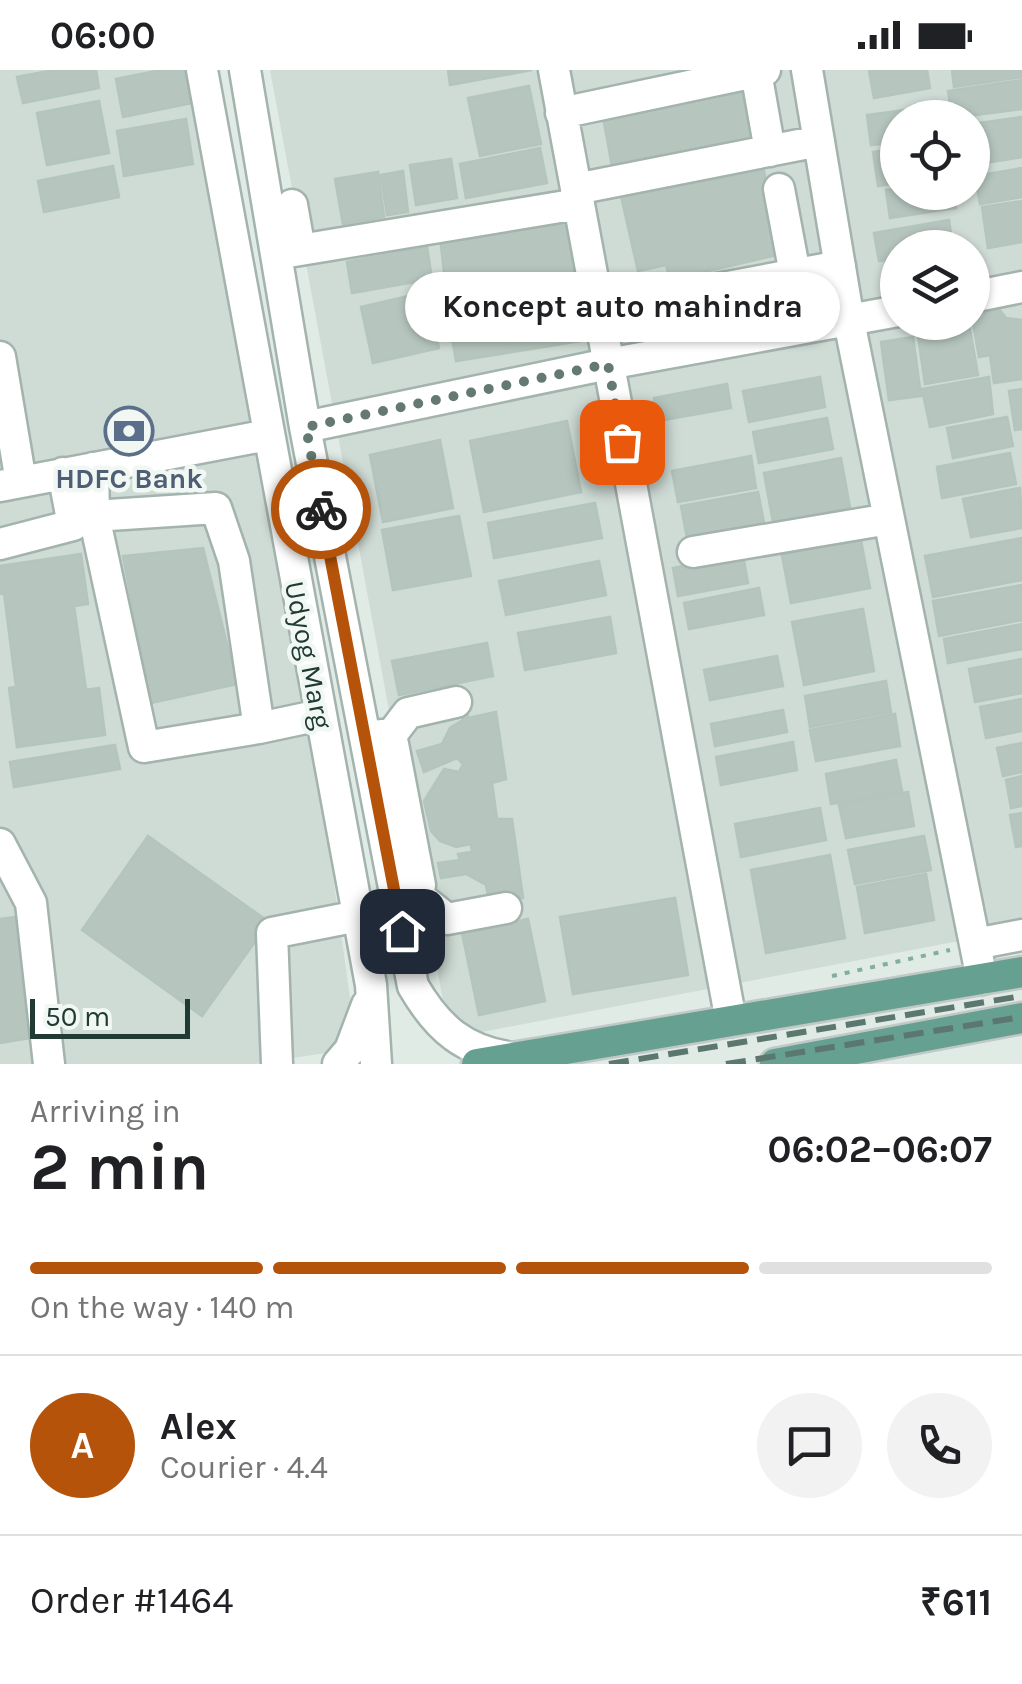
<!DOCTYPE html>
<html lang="en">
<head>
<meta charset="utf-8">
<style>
	:root { --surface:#fff; --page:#f2f2f2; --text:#202124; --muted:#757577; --line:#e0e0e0; --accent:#b45309 }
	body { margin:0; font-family:Karla,sans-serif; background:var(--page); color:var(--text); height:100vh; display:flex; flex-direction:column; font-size:38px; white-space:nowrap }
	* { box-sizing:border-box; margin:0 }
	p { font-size:32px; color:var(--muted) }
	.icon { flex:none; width:55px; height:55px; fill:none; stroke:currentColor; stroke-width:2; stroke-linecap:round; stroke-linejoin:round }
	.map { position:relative; height:994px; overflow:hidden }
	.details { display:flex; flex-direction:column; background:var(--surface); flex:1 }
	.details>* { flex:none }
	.tools { position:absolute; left:880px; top:30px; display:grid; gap:20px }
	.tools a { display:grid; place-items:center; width:110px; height:110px; border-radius:50%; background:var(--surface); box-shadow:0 2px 8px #0004; font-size:50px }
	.scale { position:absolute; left:30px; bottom:25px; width:160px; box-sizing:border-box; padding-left:10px; border:5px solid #213b34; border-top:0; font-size:28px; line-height:35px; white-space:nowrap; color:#213b34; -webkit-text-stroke:8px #f1f8f4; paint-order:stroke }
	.pin { position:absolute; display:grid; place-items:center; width:85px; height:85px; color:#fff; margin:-42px; border-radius:20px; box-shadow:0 5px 15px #0006 }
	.courier { position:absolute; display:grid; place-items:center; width:100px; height:100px; margin:-50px; border:8px solid #b45309; border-radius:50%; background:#fff; color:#222; box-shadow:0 2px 12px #0007 }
	.bubble { position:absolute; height:70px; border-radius:35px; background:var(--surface); box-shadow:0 2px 8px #0004; font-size:32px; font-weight:700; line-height:70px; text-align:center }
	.summary em { font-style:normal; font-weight:700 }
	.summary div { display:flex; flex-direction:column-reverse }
	.summary { display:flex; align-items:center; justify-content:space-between; height:170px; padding:0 30px }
	h1 { font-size:65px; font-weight:700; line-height:75px }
	.bar { display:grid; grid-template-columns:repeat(4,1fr); gap:15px 10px; align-content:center; height:120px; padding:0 30px }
	.bar i { height:12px; border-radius:8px; background:var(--line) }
	.bar .active { background:var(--accent) }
	.bar p { grid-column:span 4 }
	.line { display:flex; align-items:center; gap:25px; padding:0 30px; border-top:2px solid var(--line) }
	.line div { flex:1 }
	.round { display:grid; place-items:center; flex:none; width:105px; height:105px; border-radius:52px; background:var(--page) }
	.status { display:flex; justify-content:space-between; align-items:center; height:70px; padding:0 50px; background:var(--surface); direction:ltr }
	.status svg { height:28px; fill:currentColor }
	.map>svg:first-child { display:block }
	.built { fill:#cfdbd5; fill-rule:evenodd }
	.building { fill:#b6c6bf; stroke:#b3c5bd; stroke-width:2.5 }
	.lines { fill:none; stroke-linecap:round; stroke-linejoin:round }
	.minor-casing { stroke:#a3b3ad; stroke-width:35 }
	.major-casing { stroke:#c1c8c6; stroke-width:35 }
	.path { stroke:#81aea0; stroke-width:4; stroke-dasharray:5 8; stroke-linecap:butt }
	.minor { stroke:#fff; stroke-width:30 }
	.major { stroke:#65a091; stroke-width:30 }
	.rail { stroke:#5b776f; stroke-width:6; stroke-dasharray:20 10; stroke-linecap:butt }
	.done { stroke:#647972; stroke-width:10; stroke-dasharray:0 18 }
	.route { stroke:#b45309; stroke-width:12 }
	.labels { text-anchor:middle; stroke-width:9; stroke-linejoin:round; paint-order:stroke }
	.service-label { font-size:28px; font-weight:bold; fill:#4e5e75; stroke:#f1f8f4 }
	.street-label { font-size:28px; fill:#213b34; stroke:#f1f8f4 }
</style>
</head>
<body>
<div class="status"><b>06:00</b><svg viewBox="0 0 49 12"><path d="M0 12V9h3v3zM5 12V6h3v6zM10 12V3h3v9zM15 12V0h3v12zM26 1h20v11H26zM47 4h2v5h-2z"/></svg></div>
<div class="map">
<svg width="1022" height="994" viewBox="0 0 1022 994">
	<rect width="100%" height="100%" fill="#e0ebe6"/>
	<path class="built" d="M0,0H189L321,720L357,978L255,994H0Z
		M270,0H1022V859L450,968ZM898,48H972V122H898ZM898,178H972V252H898Z"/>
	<path class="building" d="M54,0H96L99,18L23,33L17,7Z
		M161,0H185L192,33L123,47L116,9Z
		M448,0H532L450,15Z
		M869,0H927L930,18L874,28Z
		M952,0H1022V7L954,17Z
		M750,7L763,78L614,107L601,36Z
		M1022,10V39L952,48L948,21Z
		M529,16L541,74L480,86L468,28Z
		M99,31L109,83L47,95L37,43Z
		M936,36L938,48H898V72L871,75L867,45Z
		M1022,47V87L972,95V54Z
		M186,49L193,94L124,106L117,61Z
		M540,78L547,113L466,128L460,94Z
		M898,78V113L878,116L873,82Z
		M451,89L457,128L416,135L410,95Z
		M113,96L119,127L44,142L38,111Z
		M1022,98V127L980,134L975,106Z
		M403,101L408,142L387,145L381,105Z
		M764,101L777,185L670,210L666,195L638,201L621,126Z
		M378,102L384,147L343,154L335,109Z
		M898,119V122H954L956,138L890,148L886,120Z
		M1022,131V172L988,178L982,137Z
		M568,150L574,205L446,221L440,166Z
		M949,150L953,178H898V201L887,203L885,190L879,191L874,163Z
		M427,177L432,209L352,223L347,192Z
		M571,206L581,271L456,291L445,227Z
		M426,222L439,278L373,293L361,237Z
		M999,239L1006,248L1022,250V309L994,313L990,285L979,287L972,247Z
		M969,254L978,305L925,314L918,266Z
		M913,267L921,326L889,330L881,272Z
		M820,307L825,337L749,352L743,321Z
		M989,307L993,344L930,357L922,319Z
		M727,314L731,338L658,351L654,328Z
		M1022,319V359L1015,360L1009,321Z
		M1007,347L1013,376L953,388L947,358Z
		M827,348L833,379L759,393L753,362Z
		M567,351L581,422L484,442L470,371Z
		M440,370L453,438L383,452L370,385Z
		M1010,383L1016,414L942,428L937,397Z
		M751,386L756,418L678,432L672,401Z
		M841,388L850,438L773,452L764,403Z
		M1020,418L1022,458L971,467L963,429Z
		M758,422L764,453L687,468L681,436Z
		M595,433L602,468L494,488L488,453Z
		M459,446L471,506L393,520L382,460Z
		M859,460L870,518L791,533L780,475Z
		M1022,468V510L933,527L925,486Z
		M203,478L237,614L151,633L123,486Z
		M81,484L88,534L74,536L86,620L99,618L105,665L17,677L9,618L16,617L4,523L0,524V496Z
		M743,485L748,513L678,526L673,498Z
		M599,491L606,525L506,545L499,511Z
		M1022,515V550L939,566L933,531Z
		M759,518L764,545L689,559L684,533Z
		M863,539L874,601L804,615L792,552Z
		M610,547L616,583L525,600L518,563Z
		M1022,554V579L948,593L944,569Z
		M487,573L493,606L399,625L392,591Z
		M777,586L783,616L710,630L704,600Z
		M1022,589V623L975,632L969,599Z
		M886,611L891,642L810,657L805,626Z
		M1022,629V661L986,668L980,637Z
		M466,633L468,648L496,642L506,709L492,713L497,749H512L523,828L489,832L486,815L466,804L441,808L438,793L460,790L458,784L472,782L471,774L456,777L440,771L431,761L424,731L444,699L459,702L463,694L457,688L424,702L417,681L442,674L450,658L463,650L459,634Z
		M783,640L787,662L715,676L711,654Z
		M895,644L900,676L816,691L810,660Z
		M793,672L797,700L721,715L716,687Z
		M1022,673V702L1003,706L997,678Z
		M115,675L120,699L14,717L10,692Z
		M896,690L902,721L831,734L826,704Z
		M1022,706V736L1011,738L1006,710Z
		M908,722L914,756L846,768L839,735Z
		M820,738L826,770L741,787L735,754Z
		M1022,743V776L1016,777L1010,745Z
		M148,766L269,852L202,946L82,860Z
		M924,766L931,800L855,814L848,780Z
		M830,785L845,868L766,883L751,800Z
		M926,804L934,850L865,863L857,817Z
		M675,828L688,905L573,924L560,847Z
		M16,847L42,966L0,973V849Z
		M528,849L545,931L479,945L462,863Z"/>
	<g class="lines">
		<g class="minor-casing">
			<path id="minor" d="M202,0L371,915L376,994
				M245,0L305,357L413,916C438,959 464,981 513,988
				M554,0L731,951
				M807,0L849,251L982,909
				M756,2L770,81
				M561,43L765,0
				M576,119L819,71
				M779,119L795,204
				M292,135L300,180
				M276,184L578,134
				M972,227L1022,217
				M642,233L840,196
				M0,287L21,412
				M305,357L608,294L898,241
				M93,398L94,446L216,438L234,491L259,658L144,677L94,446
				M0,416L268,365
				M0,474L73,455L63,403
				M693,482L889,449
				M259,658L320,645
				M365,667L383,665L393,674L420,815L417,827L397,833
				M389,668L408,643L456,632
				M0,774L31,833L49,994
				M418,826L447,849L506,838
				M975,874L1022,865
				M277,994L272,863L358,846
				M338,994L350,980L367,935"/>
		</g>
		<g class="major-casing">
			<path id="major" d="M477,994L1022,902
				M775,994L1022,948"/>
		</g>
		<path class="path" d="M832,906L950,880"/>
		<use href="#minor" class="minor"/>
		<use href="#major" class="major"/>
		<path class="rail" d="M609,994L1022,926
			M726,994L1022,947"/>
	</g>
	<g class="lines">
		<path class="done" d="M321,439L306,357L608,294L622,372"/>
		<path class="route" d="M321,439L402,861"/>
	</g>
	<defs>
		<g id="bank-ring" transform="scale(2.5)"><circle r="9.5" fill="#f1f8f4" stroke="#5c6f8a" stroke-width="1.5"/><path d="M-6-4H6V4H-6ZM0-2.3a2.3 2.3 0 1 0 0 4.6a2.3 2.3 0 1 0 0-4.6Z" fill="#5c6f8a"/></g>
	</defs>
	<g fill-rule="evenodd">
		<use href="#bank-ring" x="129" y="361"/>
	</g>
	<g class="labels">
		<g class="service-label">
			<text x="129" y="418">HDFC Bank</text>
		</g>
		<g class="street-label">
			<text transform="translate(309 585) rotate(79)" y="10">Udyog Marg</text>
		</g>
	</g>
</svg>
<div class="tools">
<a><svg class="icon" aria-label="locate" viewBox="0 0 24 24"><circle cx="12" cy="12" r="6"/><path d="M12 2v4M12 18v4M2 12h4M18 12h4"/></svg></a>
<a><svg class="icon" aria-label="layers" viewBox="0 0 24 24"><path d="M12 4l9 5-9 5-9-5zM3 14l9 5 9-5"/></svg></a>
</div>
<div class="scale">50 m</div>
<div class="pin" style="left:622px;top:372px;background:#ea580c"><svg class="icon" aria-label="bag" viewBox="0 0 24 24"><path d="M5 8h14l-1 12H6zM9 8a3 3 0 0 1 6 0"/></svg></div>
<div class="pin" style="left:402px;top:861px;background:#1f2937"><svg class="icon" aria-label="home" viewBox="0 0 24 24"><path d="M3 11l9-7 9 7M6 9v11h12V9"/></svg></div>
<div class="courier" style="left:321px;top:439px"><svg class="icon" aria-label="bike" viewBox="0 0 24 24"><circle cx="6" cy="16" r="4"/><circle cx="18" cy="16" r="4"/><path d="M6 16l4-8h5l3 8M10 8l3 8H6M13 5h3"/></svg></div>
<div class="bubble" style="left:405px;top:202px;width:435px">Koncept auto mahindra</div>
</div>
<section class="details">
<div class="summary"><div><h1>2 min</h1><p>Arriving in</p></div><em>06:02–06:07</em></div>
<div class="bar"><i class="active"></i><i class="active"></i><i class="active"></i><i></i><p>On the way · 140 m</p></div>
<div class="line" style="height:180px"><b class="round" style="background:var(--accent);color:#fff">A</b><div><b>Alex</b><p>Courier · 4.4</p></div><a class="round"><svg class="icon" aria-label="chat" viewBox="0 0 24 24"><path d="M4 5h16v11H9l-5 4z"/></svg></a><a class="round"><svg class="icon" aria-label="phone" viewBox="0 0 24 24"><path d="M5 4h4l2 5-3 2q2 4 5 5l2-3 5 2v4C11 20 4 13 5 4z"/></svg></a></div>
<div class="line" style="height:130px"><div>Order #1464</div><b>₹611</b></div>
</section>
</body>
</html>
